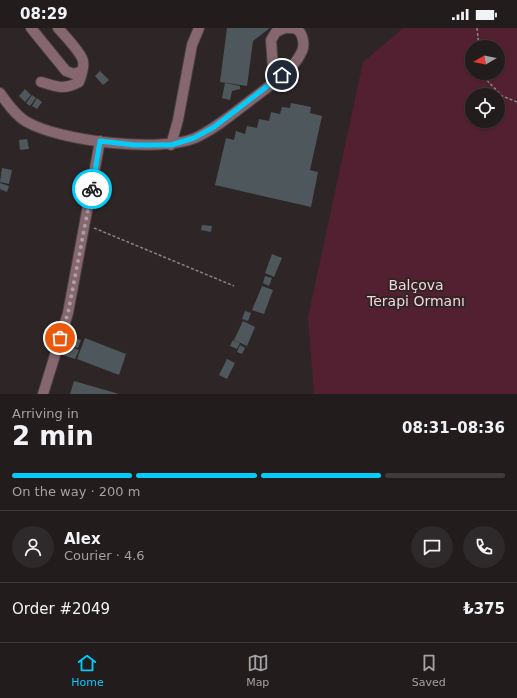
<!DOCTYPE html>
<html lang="en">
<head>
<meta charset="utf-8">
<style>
	:root { --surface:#221c1d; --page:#2e292a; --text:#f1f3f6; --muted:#a2a1a4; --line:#3f3a3b; --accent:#05cbf9 }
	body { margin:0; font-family:"DejaVu Sans",sans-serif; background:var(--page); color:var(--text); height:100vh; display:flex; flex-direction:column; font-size:15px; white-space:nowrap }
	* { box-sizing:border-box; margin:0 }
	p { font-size:13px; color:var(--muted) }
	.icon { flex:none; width:22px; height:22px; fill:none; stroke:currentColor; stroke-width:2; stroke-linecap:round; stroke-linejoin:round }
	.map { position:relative; height:366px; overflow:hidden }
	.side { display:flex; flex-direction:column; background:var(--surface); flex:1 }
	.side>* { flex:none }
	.needle { width:26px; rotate:260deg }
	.tools { position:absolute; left:465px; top:12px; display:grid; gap:8px }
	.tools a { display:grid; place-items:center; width:40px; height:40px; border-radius:50%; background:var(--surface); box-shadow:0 1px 3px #0004,0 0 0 1px var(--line); font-size:20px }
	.pin { position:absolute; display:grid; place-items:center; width:34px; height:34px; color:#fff; margin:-17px; border:2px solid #fff; border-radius:50%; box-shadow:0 1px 4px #0007 }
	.courier { position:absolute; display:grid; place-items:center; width:40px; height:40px; margin:-20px; border:3px solid #05cbf9; border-radius:50%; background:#fff; color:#222; box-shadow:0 1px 5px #0007 }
	.headline em { font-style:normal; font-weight:800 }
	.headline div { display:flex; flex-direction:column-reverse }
	.headline { display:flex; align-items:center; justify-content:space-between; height:68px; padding:0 12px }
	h1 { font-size:26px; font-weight:800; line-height:30px }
	.bar { display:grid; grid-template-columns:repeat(4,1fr); gap:6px 4px; align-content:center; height:48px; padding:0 12px }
	.bar i { height:5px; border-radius:3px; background:var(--line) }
	.bar .current { background:var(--accent) }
	.bar p { grid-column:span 4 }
	.line { display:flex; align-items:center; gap:10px; padding:0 12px; border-top:1px solid var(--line) }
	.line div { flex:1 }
	.round { display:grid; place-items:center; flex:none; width:42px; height:42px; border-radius:21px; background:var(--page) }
	.status { display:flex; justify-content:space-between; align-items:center; height:28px; padding:0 20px; background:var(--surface); direction:ltr }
	.status svg { height:11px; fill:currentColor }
	.dock { display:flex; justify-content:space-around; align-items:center; height:56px; border-top:1px solid var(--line); background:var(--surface); font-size:11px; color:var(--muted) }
	.dock a { display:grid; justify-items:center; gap:2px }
	.dock .current { color:var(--accent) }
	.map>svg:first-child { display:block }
	.green { fill:#522030; fill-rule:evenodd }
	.building { fill:#4e585c }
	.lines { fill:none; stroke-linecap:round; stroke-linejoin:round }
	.minor-casing { stroke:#484042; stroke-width:12 }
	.path { stroke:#8c8586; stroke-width:1.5; stroke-dasharray:3 2; stroke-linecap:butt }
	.minor { stroke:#87676f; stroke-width:10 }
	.done { stroke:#a9a2a3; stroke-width:4; stroke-dasharray:0 7.2 }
	.route { stroke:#05cbf9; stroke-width:5 }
	.labels { text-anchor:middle; stroke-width:4; stroke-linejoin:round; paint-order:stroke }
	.park-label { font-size:14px; fill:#fad0da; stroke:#2e2527 }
</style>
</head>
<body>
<div class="status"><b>08:29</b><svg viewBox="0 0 49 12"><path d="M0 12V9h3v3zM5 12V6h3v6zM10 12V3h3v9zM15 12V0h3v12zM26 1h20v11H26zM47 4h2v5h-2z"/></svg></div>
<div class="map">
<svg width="517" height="366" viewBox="0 0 517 366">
	<rect width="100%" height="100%" fill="#2e2527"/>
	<path class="green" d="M403,0H517V366H314L308,289L363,34ZM472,19H498V45H472ZM472,67H498V93H472Z"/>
	<path class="building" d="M227,0H270L253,13L247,58L220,54Z
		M100,43L109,52L103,57L95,48Z
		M225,55L240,58V61L232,63L230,72L222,70Z
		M25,61L31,67L25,74L19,68Z
		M32,67L36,70L30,78L26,75Z
		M37,70L42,74L37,81L32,78Z
		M291,75L311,79L310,85L322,88L310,142L318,144L311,179L215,157L226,110L234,112L236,103L245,106L247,98L257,100L259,91L269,93L271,84L280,86L282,79L290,80Z
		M27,111L29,121L20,122L19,112Z
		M2,140L12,142L9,156L0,154Z
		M0,155L9,158L7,164L0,161Z
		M202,197L212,198L211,204L201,202Z
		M272,226L282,230L274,249L265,245Z
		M265,248L272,250L269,258L263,255Z
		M262,258L273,262L264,286L252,282Z
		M245,283L251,285L248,293L242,291Z
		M243,293L255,299L247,318L234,312Z
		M69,308L81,312L78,320L67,316Z
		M85,310L126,326L119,347L77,331Z
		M233,312L240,315L237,321L230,318Z
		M66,317L79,322L75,331L63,327Z
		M240,317L245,320L242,326L237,324Z
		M227,331L235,335L227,351L219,347Z
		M74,353L119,366H70Z"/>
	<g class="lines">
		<g class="minor-casing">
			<path id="minor" d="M31,0L66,43L74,46L81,43
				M41,54C57,59 64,62 79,54C81,49 84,39 83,33C81,24 64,7 58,0
				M274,54L271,12L276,4L285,0
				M0,65C7,75 16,88 27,94C60,113 160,125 195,110C217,100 236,83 255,69C269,58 294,41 301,25C305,19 304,5 296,1C294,0 290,0 287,0
				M171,117L178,92L192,17L199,0
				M43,366L68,285L100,113"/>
		</g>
		<path class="path" d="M477,0L479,19
			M480,45L502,68L517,74
			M94,200L234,258"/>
		<use href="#minor" class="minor"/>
	</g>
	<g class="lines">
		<path class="done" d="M60,310L68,285L92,161"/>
		<path class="route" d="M92,161L100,113L134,117H171L194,110L214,99L282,47"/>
	</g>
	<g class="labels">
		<g class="park-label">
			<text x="416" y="262">Balçova<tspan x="416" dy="16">Terapi Ormanı</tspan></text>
		</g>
	</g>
</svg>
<div class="tools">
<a><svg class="needle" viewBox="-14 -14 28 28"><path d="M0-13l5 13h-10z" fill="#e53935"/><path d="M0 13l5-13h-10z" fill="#a2a1a4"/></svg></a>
<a><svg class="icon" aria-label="locate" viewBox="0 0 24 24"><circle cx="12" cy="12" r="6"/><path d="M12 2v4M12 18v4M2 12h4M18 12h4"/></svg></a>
</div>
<div class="pin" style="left:60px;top:310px;background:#ea580c"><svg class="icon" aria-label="bag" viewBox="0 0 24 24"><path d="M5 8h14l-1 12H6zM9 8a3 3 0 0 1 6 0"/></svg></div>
<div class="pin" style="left:282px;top:47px;background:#1f2937"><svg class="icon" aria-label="home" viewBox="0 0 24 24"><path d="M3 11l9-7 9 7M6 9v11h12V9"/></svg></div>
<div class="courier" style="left:92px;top:161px"><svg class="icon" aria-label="bike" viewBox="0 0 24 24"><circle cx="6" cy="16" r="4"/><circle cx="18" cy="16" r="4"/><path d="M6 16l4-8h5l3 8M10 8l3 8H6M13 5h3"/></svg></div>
</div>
<section class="side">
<div class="headline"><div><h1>2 min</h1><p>Arriving in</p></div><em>08:31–08:36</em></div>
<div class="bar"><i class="current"></i><i class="current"></i><i class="current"></i><i></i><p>On the way · 200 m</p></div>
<div class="line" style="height:72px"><a class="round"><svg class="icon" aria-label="person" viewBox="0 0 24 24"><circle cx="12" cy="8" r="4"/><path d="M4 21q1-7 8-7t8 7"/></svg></a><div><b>Alex</b><p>Courier · 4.6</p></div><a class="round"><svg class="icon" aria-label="chat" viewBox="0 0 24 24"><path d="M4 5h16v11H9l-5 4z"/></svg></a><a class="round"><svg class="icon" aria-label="phone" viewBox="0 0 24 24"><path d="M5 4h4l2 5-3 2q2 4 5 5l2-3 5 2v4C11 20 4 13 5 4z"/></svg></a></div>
<div class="line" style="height:52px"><div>Order #2049</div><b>₺375</b></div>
</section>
<nav class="dock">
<a class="current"><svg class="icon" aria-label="home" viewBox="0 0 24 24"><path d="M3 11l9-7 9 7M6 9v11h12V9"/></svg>Home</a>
<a><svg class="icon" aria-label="map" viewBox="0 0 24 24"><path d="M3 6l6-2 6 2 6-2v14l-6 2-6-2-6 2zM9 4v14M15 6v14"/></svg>Map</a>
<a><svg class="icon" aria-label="saved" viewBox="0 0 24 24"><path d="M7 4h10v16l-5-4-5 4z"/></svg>Saved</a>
</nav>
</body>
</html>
